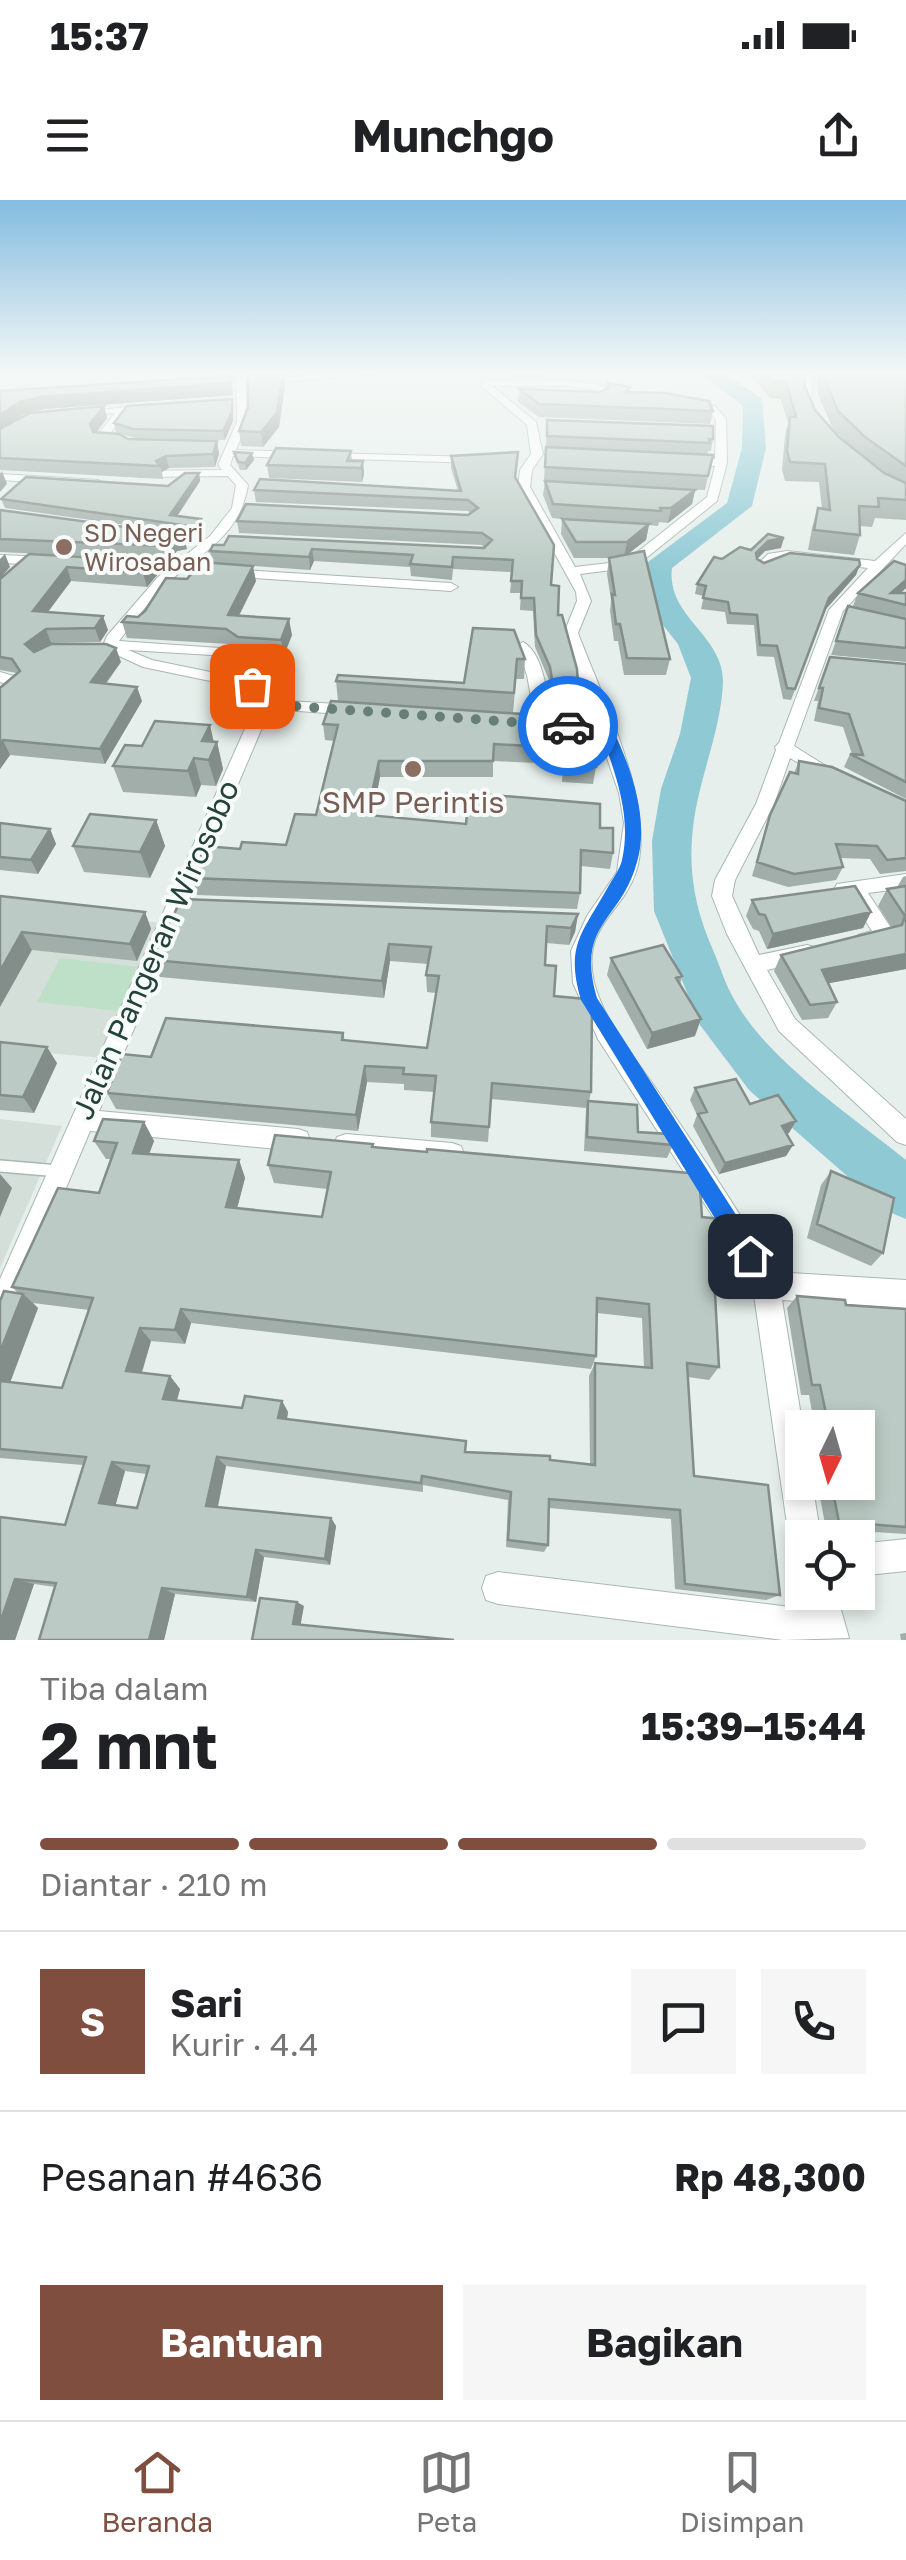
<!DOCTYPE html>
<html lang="id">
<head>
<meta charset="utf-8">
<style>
	:root { --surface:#fff; --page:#f6f6f6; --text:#202124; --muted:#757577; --line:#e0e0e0; --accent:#7f4e3f }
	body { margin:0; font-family:"Golos Text",sans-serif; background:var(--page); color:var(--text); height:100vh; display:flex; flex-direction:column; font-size:38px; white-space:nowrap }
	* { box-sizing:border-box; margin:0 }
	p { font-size:32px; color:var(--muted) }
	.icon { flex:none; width:55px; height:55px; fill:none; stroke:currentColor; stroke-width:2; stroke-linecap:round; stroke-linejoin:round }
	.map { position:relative; height:1440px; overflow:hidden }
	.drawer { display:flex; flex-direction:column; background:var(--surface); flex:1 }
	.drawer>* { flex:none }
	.needle { width:65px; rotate:185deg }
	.buttons { position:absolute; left:785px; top:1210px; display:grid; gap:20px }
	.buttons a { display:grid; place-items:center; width:90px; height:90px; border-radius:0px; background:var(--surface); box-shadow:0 5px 15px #0003; font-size:50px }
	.pin { position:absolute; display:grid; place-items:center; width:85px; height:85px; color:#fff; margin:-42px; border-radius:20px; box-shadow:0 5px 15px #0006 }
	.courier { position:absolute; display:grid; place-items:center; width:100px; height:100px; margin:-50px; border:8px solid #1a73e8; border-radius:50%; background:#fff; color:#222; box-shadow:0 2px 12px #0007 }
	.summary em { font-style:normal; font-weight:700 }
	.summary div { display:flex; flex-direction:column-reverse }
	.summary { display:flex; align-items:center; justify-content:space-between; height:170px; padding:0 40px }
	h1 { font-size:65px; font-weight:700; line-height:75px }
	.bar { display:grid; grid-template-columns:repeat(4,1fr); gap:15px 10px; align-content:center; height:120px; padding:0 40px }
	.bar i { height:12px; border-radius:8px; background:var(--line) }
	.bar .current { background:var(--accent) }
	.bar p { grid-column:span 4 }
	.line { display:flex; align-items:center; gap:25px; padding:0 40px; border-top:2px solid var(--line) }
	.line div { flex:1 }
	.round { display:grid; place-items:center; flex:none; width:105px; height:105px; border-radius:0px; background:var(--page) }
	.action { display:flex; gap:20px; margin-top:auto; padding:20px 40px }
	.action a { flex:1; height:115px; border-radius:0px; background:var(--accent); color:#fff; font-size:40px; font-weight:700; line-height:115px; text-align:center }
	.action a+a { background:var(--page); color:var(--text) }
	.status { display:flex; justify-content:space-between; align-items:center; height:70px; padding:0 50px; background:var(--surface); direction:ltr }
	.status svg { height:28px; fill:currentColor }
	header { display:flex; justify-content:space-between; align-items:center; height:130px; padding:0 40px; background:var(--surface); font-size:45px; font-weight:700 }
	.dock { display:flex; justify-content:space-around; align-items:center; height:140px; border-top:2px solid var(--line); background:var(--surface); font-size:28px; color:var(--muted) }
	.dock a { display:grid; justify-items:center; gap:5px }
	.dock .current { color:var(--accent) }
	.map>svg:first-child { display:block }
	.built { fill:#d4dfda }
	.green { fill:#bfe0c8 }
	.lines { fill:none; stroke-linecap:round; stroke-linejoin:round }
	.river { fill:#8ec9d4; fill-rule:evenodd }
	.service-casing { stroke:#a8b8b2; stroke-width:14 }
	.minor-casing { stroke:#a8b8b2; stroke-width:2 }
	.service { stroke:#fff; stroke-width:11 }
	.minor { fill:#fff; fill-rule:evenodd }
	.wall { fill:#a1aea9; fill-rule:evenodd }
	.shaded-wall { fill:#838d89 }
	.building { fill:#bbcac4; stroke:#838d89; stroke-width:2.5; fill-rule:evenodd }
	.route { fill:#1a73e8 }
	.done { stroke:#687f78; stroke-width:10; stroke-dasharray:0 18 }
	.education-dot { fill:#8d6e63; stroke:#f7fbf9; stroke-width:4 }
	.labels { text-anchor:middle; stroke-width:8; stroke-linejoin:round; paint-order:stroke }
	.far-education-label { font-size:25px; fill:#785e54; stroke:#f7fbf9; text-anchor:start }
	.education-label { font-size:30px; fill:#785e54; stroke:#f7fbf9 }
	.street-label { font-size:30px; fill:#24423a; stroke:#f7fbf9 }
</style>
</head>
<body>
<div class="status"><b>15:37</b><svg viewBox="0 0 49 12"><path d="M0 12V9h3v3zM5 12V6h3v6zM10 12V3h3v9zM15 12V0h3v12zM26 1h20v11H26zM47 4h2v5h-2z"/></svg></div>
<header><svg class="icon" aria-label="menu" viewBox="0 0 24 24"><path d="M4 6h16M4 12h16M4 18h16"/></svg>Munchgo<svg class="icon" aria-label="share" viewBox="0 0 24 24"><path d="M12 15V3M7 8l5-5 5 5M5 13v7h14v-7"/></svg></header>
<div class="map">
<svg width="906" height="1440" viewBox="0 0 906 1440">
	<rect width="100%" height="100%" fill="#e6efeb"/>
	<path class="built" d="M0,702L160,723L104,858L0,849Z
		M0,919L62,926L0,1068Z"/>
	<path class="green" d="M60,758L140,767L119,811L37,802Z"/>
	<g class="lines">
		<path class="river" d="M702,174H726L762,199L766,248L752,306L672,368C666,417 724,435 723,482C721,535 695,585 692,639C689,678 697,714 713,750C720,766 725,784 734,799C767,860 852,916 906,960V1019L887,1011L749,890L700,825L654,711L652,641L661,589L680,534L691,478L678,444L650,409L641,388L644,365L727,303L742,248L743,206Z"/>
		<g class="service-casing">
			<path id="service" d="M0,966L59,971"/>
		</g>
		<g class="minor-casing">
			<path id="minor" d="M236,174H246L247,222L236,250L296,252L302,255L296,258L233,256L230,265L248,285C240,335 205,350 170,381C151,398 134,421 119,441L234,449V455L229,456L128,450L152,460L254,481L264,487L270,500L355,505L363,510L355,515L270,509L99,911L298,929L307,932L310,940L307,948L298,951L90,931L10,1121L0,1125V1079L256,504L251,492L244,488L143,467L102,448L107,436L158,377L210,336L232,308L236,285L228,276L139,277L133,274L139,271L222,270L218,265L237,222Z
				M322,174H377L259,184L254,181Z
				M804,174H814L811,200L815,212L810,215L805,212L801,200Z
				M483,180H569L664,197L659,200L569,186H492L536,222L543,254L532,270L530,287L575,367L626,361L707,297L715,266L684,264L678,261L684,258L715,259L716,220L708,210L683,205V201L715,206L726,219L727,263L717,301L635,367L580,374L591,401L578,433C602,497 657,607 636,672C622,714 581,726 594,782C604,822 636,859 659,893C699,952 739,1010 774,1072L906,1080V1108L782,1100L803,1228L802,1282H812L821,1338H802V1353L794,1349L789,1338L753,1088L726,1037L598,839L573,783L571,751L587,716L617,672L624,623L619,593L564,433L577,401L576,392L518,287L520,270L531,254L527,225L480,185Z
				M151,204L155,209L127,212L108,236L125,238L126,240L121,243L95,238L115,213L80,216L75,213Z
				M325,253L475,257L481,260L475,263L321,258V254Z
				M0,274L98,280L104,283L98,286L0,280Z
				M906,333V344L843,411L794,546L842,576L839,580H827L790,558L774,604L735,680L732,696L759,755L807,745L814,747L817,753L814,759L767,770L795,819L906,919V945L897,942L779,831L727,734L712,696L715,680L756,604L776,550L775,547L779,543L829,410L868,368L787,359L777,360L763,370L756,366L768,354L787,351L875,361Z
				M0,355L50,357L57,361L50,365L0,363Z
				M228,369L451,383L458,387L451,391L223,376L221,373Z
				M523,442C545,454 548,501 552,524L550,528L544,529L536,524L527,475L516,446Z
				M0,472L17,477L22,485L6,502L0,504V490L6,484L0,482Z
				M906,674V688L868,693L893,731L884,745L865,749L858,747L855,741L858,735L872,731L849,695L837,694L834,689L837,684Z
				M346,934L452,943L461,946L464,954L461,962L452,965L346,956L337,953L334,945L337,937Z
				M906,1339V1371L858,1376V1344Z
				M498,1372L807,1409L803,1392H836L849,1438L783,1440L498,1404L486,1400L482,1388L486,1376Z"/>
		</g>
		<use href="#service" class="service"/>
		<use href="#minor" class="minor"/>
	</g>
	<path class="wall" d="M515,174H543V177H515Z
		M738,174H805V187L815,210L839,237L847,243L833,229L818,195L817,174H906V320L875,318L872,327L860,326V335L854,355L808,350L812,328L818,308L822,309L819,282L785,281L782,270L785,235L788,223L781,199L770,198L757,182L747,174Z
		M231,176L233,195L44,209L24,214L8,225L104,206L107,218L96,233L128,239L217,241L219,254L215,267L169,268L162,272L163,279L0,270V191Z
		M608,183L629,192L713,211L710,224L539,217L518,202L519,189L600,192L607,188Z
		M285,185L279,227L263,247L241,246L239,231Z
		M232,199L233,221L225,240L135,238L116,233L114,223Z
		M547,220L713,239L711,251H708L707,255H713L705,290L544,281Z
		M351,251L352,261H363L364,274L362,282L269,278L267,265Z
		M234,252L254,260L246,270H240Z
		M451,256L516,278L551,385L579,504L578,517L554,515L549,480L535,447L533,411L520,410L521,393H510L512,372L453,369L452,380L411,376L410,367L314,361L310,370L212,363L210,351L484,348L482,345L239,333L237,321L468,315L470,313L468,311L256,302L254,290L458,291L451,268Z
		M199,273L200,281L177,316L203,328L198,335L5,308L1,299L168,286Z
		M545,281L695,290L692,304L668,323L659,322L658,326L649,325L646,340L628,354L670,459L666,475H624L618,441H614L610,411L611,400L607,374L609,358H613H574L561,334L562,319L552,318L543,295Z
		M0,310L187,349L177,351L170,360L0,352Z
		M781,348L765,351L757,359L764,363L856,375L826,409L791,500L783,499L774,457L757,456L754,425L727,424L725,412L701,409L704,396L695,394L697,384L722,359L751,350Z
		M29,354L154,361L158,374L147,387L71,381L48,412L108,430L100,442L51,443L47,446L121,462L106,484L142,501L105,564L10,555L0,569V488L17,473L0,470V379Z
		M256,381L239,416L292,435L284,455L241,453L229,444L127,438L122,422Z
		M906,388L901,393H906V462L831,455L848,406L902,418L853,406L858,393Z
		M473,428L525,459L524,479H516L513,513L338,501L336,481L464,483Z
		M830,457L906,464V599L844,567L850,554H852L843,527L814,521L818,501H814Z
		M596,519V567L593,584L562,582L563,564L493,561V577H380L372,616L466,624L600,628L613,653L610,669L581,666L580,693L577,709L197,695L192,678L240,649L286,645L316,615L334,541L325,540L323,524Z
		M214,542H217L223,569L216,586L201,585L196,597L123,592L113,566L142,546Z
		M799,561L906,601V671L880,674L870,659L840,658L843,667L836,680L788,687L752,676L770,615L794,573Z
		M156,620L165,646L150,678L84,672L73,646Z
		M0,623L50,629L56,644L38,674L0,670Z
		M906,676V769L828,783L837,802L828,818L802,820L774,771L781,755L892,728L878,706L887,689L897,687L903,677Z
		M0,696L145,712L151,729L137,761L32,750Z
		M752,700L871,712L863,728L767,749L759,731L753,729L746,716Z
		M578,714L575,732L569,745L546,743L545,765L554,796L591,892L589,901L638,932L673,945L667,958L584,951L586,908L491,899L488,942L431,937V922L434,892L404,890V884L367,882L358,931L116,909L107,893L151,857L343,833L345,841L427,848L436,793L427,792L426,775L428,764L390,761L384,798L160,777L153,760Z
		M611,758L682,776L680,785L695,836L647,849L607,775Z
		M0,842L57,863L34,913L0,910Z
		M695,888L750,904L789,933L786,934L793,945L786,956L719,974L693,926L697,915L690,900Z
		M144,922L154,941L149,954L239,960L245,978L237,1008L322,1017L327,989L274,983L268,965L373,948L702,1017L724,1057L714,1073L719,1167L709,1180L688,1177L694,1276L780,1395L766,1400L675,1389L671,1319L549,1308L548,1345L544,1352L506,1347L508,1300L423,1285V1292L226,1266L218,1307L331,1318L336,1326L330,1365L264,1357L256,1402L175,1394L164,1440H39L55,1387L34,1384L15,1440H0V1317L65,1325L83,1265L0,1258V1101L18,1093L12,1087L99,993L111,959H106L94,941ZM33,1103L89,1110L62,1188L10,1183L38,1108ZM597,1113L642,1118L644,1168L595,1163L589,1176L590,1265L465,1252L287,1220L288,1212L282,1201L242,1208L177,1200L180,1189L170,1176L142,1173L151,1141L185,1144L191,1123L591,1169L596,1156ZM125,1271L146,1274L137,1308L115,1305Z
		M831,971L883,1053L871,1066L807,1038L821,985Z
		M797,1096L846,1105L906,1109V1334L826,1329L817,1282H858V1228H815L809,1195H801L787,1108Z
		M906,1433V1440H901L900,1434Z"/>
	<path class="shaded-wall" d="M283,174L285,185L279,227L263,247L261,232Z
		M231,176L233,195L44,209L24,214L0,230V215L20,202L40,197Z
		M232,199L233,221L225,240L223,231Z
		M104,206L107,218L93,237L90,224Z
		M217,241L219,254L215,267L213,254Z
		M252,253L254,260L246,270L245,263Z
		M166,256L169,268L162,272L160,266L156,261Z
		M363,261L364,274L362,282L361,268Z
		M2,271L7,284L0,292V274Z
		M199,273L200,281L172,324L170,315Z
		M695,290L692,304L668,323L671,308Z
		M201,319L203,328L198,335L196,327Z
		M649,324L646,340L624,357L627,342Z
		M184,335L187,349L177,351L170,360L167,346L174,338Z
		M784,338L781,348L765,351L753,363L756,353L768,341Z
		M312,349L314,361L310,370L309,357Z
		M5,354L10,367L0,378V359Z
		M154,361L158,374L147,387L143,373Z
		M860,365L856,375L826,409L791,500L829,398Z
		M253,366L256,381L231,431L228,415Z
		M67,367L71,381L38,425L33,411Z
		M906,380V388L891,401V393Z
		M103,416L108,430L100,442L95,428Z
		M289,419L292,435L284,455L281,440Z
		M46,429L51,443L30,458L25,444Z
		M116,448L121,462L96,496L91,482Z
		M137,487L142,501L105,564L100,549Z
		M210,525L215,547L217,542L223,569L216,586L202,541Z
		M3,540L10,555L0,569V545Z
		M194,558L201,585L196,597L188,571Z
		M379,561L380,577L369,632L367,615Z
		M156,620L165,646L150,678L140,652Z
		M50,629L56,644L38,674L31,660Z
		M145,712L151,729L137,761L130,744Z
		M871,712L863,728L767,749L773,734Z
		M578,714L575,732L569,745L571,728Z
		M22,732L32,750L0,807V771Z
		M389,744L390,761L384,798L382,781Z
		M906,754V769L814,786L822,770Z
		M701,819L695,836L647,849L652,833Z
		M47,847L57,863L34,913L23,897Z
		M365,866L367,882L358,931L356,915Z
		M796,921L789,933L775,938L782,926Z
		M144,922L154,941L143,970L133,953Z
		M793,945L786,956L719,974L725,963Z
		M239,960L245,978L233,1024L226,1007Z
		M0,974L12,988L0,1017Z
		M23,1094L38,1108L6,1193L0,1188V1152Z
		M181,1109L191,1123L185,1144L175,1130Z
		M140,1128L151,1141L138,1184L126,1171Z
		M170,1176L180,1189L174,1210L163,1199Z
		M282,1201L288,1212L285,1230L278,1218Z
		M217,1257L226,1266L216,1314L206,1306Z
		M112,1262L125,1271L114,1311L99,1303Z
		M331,1318L336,1326L330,1365L325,1359Z
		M256,1350L264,1357L256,1402L247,1397Z
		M15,1379L34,1384L15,1440H0V1423Z
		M162,1388L175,1394L164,1440H149Z
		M297,1402L304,1406L300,1428L293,1424Z"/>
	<path class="building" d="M248,174H283L277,212L261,232L239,231L248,207Z
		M768,174H805V187L815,210L839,237L884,273L906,283V300L878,298L879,307L859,306L860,335L814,330L818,308L830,310L825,264L790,262L787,251L790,217H796L786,182L774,181Z
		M823,174H906V266L865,237L838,211Z
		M231,176V183L40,197L20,202L0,215V191Z
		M608,183L630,187L625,192L666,193L709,201L713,211L539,204L519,189L600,192L609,187Z
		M232,199V212L223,231L133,229L114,223L127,206Z
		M104,206L90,224L93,232L119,234L128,239L217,241L213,254L166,256L156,261L160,266L0,258V229L30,213Z
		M547,220L713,226V239H709L710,243L547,236Z
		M546,247L713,255L708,276L545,267Z
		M276,248L351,251L347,261H363L361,268L267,265Z
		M234,252L252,253L245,263L238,262Z
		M518,252L515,277L554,345L551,385L559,386L558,415H562L577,469L579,504L556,503L550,467L536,435L534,398H521L522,381H511L513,360L453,357L452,367L410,364L413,355L312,349L309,357L210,351L213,345H224L229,336L484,348L492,340L482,333L237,321L246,304L468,315L478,308L468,300L254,290L260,279L461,291L451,256Z
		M185,273H199L170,315L201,319L196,327L1,299L26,277L168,286Z
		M545,281L695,290L671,308H660L661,311L553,304Z
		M0,310L184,335L174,338L167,346L0,339Z
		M562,319L649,324L627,342H576Z
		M768,334L784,338L768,341L756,353L757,359L764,363L790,353L859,360L860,365L829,398L795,489L787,488L777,446L760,445L757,415L730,413L728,402L703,398L706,386L697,384L714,357L722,359L740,347L751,350Z
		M644,351L670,459L627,458L620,424H616L612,394L615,395L609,358Z
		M29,354L154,361L143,373L67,367L33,411L103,416L95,428L46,429L25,444L34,452L51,444H106L116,448L91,482L137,487L100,549L3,540L0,545V488L20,471L12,459L0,457V379Z
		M894,361L906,365V380L891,393H906V405L858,393Z
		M201,362L253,366L228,415L289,419L281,440L238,437L226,429L122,422L127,416L138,417L145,411L166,378L187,379Z
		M848,406L906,419V448L836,441Z
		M473,428L514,430L525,459H517L514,493L336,481L338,475L464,483Z
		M830,457L906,464V582L850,554L863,555L849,514L819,508L823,488H819Z
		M331,501L596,519V567L564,565V548L494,544L493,561H379L367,615L466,624L469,593L600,604V628H613V653L581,650L580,693L192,678L205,646L240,649L242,642L286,645L295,614L316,615L338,525L323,524Z
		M155,521L210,525L202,541L217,542L209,560L194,558L188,571L113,566L125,545L142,546Z
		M799,561L832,567L906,601V658L887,660L877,646L836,644L843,667L794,674L757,662L770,615L790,572L798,574Z
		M90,614L156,620L140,652L73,646Z
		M0,623L50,629L31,660L0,657Z
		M855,686L871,712L773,734L765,715L759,714L752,700Z
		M906,686V754L822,770L837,802L810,805L781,755L902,725L905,716L887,689Z
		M0,696L145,712L130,744L22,732L0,771Z
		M181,699L578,714L571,728L547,726L545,765L556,766L554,796L586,799L592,811L591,892L492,883L489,927L431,922L436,876L403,874L404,868L365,866L356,915L107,893L122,854L151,857L166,818L343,833L342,840L427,848L439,776L426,775L431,747L389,744L382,781L153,760Z
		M663,745L682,776L676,778L701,819L652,833L611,758Z
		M0,842L47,847L23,897L0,895Z
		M736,879L750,904L778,895L796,921L782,926L793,945L725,963L698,914L707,912L695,888Z
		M588,901L637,905L638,932L669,934L673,945L587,937Z
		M103,919L144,922L133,953L239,960L226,1007L322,1017L331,972L268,965L275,935L373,944L372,947L427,952V949L699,974L702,1017L720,1019L724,1057L713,1056L719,1167L687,1163L694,1276L768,1285L780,1395L685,1384L680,1310L549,1299L548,1345L508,1340L511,1292L422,1276L421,1283L217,1257L206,1306L331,1318L325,1359L256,1350L247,1397L162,1388L149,1440H39L56,1383L15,1379L0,1423V1317L65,1325L86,1257L0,1249V1181L62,1188L93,1098L12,1087L58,988L99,993L117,943L94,941ZM597,1098L649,1104L652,1168L595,1163V1265L550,1260V1256L465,1252L466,1241L278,1218L282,1201L245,1196L242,1208L163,1199L170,1176L126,1171L140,1128L175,1130L181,1109L596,1156ZM112,1262L149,1266L137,1308L99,1303Z
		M831,971L894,998L883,1053L817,1024Z
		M4,1091L23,1094L0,1152V1101Z
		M797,1096L845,1100L846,1105L906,1109V1327L839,1322L831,1282H858V1228H829L820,1185H812Z
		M260,1398L297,1402L293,1424L454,1440H252Z"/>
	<linearGradient id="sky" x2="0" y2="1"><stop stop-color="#84bce0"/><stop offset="0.46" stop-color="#f4f8f6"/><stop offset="1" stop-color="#f4f8f6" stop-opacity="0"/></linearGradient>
	<rect width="906" height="376" fill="url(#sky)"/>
	<path class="route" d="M568,522L611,526C630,564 650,619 637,662C621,722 575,723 597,798L758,1049L761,1056L758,1064L750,1067L743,1064L581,800C565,745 582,734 608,687C613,678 620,669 622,660C632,615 615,574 601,532L563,529L561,526Z"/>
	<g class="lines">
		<path class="done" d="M252,486L264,504L568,526"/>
	</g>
	<g class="education-dot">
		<circle cx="64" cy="347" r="10"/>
		<circle cx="413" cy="569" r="10"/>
	</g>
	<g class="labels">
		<g class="far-education-label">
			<text x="84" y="342">SD Negeri<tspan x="84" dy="29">Wirosaban</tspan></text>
		</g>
		<g class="education-label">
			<text x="413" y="613">SMP Perintis</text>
		</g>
		<g class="street-label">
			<text transform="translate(156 750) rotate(-66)" y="10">Jalan Pangeran Wirosobo</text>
		</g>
	</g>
</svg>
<div class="buttons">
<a><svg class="needle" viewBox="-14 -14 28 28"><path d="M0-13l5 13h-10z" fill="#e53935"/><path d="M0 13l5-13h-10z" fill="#757577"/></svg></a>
<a><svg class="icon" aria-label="locate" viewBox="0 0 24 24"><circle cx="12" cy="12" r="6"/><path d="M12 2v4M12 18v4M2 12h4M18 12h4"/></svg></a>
</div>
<div class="pin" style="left:252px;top:486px;background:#ea580c"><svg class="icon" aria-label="bag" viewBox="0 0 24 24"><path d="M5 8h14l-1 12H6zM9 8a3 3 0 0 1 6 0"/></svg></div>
<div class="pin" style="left:750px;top:1056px;background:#1f2937"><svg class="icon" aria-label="home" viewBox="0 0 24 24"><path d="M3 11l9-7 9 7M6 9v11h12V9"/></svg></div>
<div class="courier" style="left:568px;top:526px"><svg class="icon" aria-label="car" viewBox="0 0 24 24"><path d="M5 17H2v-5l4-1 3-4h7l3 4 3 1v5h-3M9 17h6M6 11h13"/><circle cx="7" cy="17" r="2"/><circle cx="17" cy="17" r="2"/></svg></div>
</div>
<section class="drawer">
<div class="summary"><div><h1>2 mnt</h1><p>Tiba dalam</p></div><em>15:39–15:44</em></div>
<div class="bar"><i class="current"></i><i class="current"></i><i class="current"></i><i></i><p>Diantar · 210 m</p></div>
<div class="line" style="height:180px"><b class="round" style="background:var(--accent);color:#fff">S</b><div><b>Sari</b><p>Kurir · 4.4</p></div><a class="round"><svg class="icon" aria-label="chat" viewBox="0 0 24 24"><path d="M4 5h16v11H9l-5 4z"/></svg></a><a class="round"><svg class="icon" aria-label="phone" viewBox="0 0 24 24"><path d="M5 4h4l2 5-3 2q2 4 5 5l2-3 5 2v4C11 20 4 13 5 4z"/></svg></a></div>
<div class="line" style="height:130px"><div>Pesanan #4636</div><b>Rp 48,300</b></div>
<div class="action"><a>Bantuan</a><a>Bagikan</a></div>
</section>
<nav class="dock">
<a class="current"><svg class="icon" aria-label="home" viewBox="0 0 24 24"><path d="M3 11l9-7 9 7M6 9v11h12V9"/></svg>Beranda</a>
<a><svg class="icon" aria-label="map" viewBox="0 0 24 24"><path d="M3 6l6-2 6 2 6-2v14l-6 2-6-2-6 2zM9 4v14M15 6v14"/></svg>Peta</a>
<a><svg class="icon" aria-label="saved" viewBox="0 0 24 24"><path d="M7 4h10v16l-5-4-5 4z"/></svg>Disimpan</a>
</nav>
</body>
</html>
